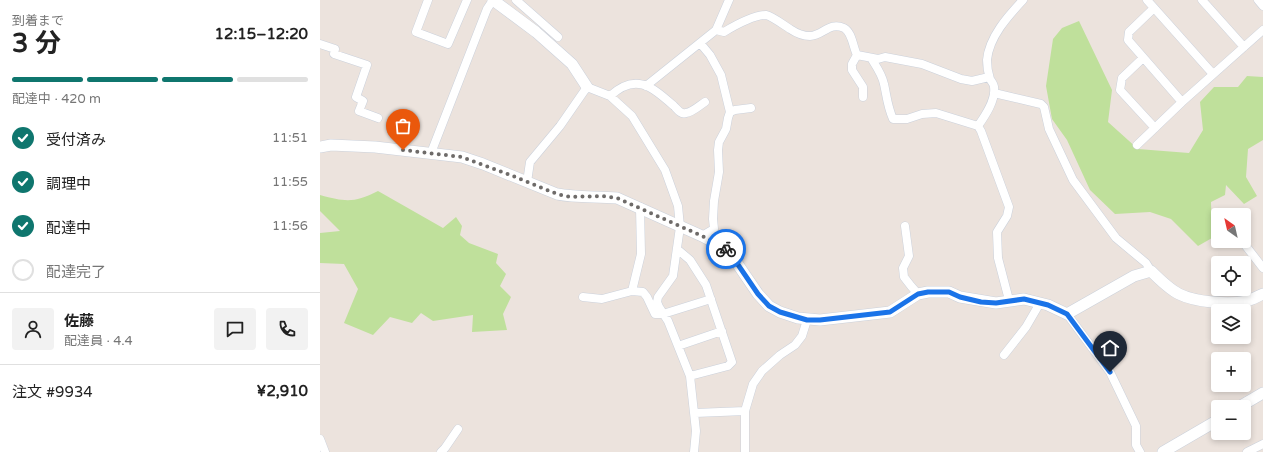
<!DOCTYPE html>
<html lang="ja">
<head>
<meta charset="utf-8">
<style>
	:root { --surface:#fff; --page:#f2f2f2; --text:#222; --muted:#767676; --line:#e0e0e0; --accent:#0f766e }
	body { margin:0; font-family:"Varela Round","Noto Sans JP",sans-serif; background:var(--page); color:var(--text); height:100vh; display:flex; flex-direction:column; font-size:15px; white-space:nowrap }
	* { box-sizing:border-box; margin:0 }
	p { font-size:13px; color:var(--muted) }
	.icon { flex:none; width:22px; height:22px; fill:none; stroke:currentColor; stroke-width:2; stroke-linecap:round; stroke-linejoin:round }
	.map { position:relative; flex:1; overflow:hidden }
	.panel { display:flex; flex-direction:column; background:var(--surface); width:320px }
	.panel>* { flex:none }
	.needle { width:26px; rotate:326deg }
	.tools { position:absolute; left:891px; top:208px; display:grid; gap:8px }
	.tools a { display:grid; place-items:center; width:40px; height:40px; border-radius:4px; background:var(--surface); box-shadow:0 2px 6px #0003; font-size:20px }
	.pin { position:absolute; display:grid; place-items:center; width:34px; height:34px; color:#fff; margin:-41px -17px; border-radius:50% 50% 50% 0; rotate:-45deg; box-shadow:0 0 4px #0007 }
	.pin .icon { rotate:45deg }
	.courier { position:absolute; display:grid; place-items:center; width:40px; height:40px; margin:-20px; border:3px solid #1a73e8; border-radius:50%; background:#fff; color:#222; box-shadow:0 1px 5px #0007 }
	.summary em { font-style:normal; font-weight:700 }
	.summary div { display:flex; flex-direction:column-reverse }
	.summary { display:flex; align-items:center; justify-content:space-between; height:68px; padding:0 12px }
	h1 { font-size:26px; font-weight:700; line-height:30px }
	.bar { display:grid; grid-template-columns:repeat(4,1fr); gap:6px 4px; align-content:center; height:48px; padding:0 12px }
	.bar i { height:5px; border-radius:3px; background:var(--line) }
	.bar .on { background:var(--accent) }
	.bar p { grid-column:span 4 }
	.line { display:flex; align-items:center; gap:10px; padding:0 12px; border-top:1px solid var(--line) }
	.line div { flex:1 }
	.round { display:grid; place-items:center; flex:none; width:42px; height:42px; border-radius:4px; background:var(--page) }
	ol { padding:0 12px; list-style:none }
	li { display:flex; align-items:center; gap:12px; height:44px }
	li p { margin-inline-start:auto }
	li .icon { padding:4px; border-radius:50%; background:var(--accent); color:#fff; stroke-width:4 }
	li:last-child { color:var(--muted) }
	li i { width:22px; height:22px; border:2px solid var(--line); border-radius:50% }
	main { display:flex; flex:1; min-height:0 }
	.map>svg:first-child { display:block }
	.green { fill:#bfe09b }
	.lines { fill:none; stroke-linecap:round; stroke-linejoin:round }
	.minor-casing { stroke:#cbd1db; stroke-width:9 }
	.tertiary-casing { stroke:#cbd1db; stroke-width:12 }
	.minor { stroke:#fff; stroke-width:8 }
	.tertiary { stroke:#fff; stroke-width:11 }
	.done { stroke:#6e6b69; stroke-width:4; stroke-dasharray:0 7.2 }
	.route { stroke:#1a73e8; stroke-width:5 }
</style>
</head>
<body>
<main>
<section class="panel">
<div class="summary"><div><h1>3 分</h1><p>到着まで</p></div><em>12:15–12:20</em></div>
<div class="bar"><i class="on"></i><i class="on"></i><i class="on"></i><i></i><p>配達中 · 420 m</p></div>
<ol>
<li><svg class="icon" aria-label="check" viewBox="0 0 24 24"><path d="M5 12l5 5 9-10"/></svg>受付済み<p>11:51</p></li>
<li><svg class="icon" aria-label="check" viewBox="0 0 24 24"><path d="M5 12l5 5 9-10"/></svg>調理中<p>11:55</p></li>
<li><svg class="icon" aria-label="check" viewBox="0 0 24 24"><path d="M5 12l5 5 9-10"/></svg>配達中<p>11:56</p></li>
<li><i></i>配達完了</li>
</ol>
<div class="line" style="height:72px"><a class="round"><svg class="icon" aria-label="person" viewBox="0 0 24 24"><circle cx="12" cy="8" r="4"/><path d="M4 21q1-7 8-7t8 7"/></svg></a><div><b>佐藤</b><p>配達員 · 4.4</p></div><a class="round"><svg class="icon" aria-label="chat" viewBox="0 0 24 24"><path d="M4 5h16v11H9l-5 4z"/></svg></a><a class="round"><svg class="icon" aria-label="phone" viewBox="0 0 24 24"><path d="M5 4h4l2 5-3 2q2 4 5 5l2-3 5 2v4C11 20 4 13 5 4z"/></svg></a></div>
<div class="line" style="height:52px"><div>注文 #9934</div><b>¥2,910</b></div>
</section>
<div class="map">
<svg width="943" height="452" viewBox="0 0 943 452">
	<rect width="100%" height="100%" fill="#ece3dd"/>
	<path class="green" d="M759,21L792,90L788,122L818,149L869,153L883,130L880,102L894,87H918L927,76L943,77V140L928,149L926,177L937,196L924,204L906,185L905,195L891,202L892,238L878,246L851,219L830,212L795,214L770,190L747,140L732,119L726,86L733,39L742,28Z
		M58,191L123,228L136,217L142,226L140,235L149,243L178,254L176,263L186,274L180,286L191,297L183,314L187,330L152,332L153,315L113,321L101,313L92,323L70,317L53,335L24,323L38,289L24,264L0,263V233L20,231L0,211V195C26,202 34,203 58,191Z"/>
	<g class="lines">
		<g class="minor-casing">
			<path id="minor" d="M108,0L96,32L128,44L147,0
				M196,0L238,37
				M827,0L893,74
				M882,0L924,47
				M938,0L943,6
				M834,8L809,32L808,40L862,102
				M396,30L404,32C414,26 434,15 446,15C452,16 465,26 470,29C476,33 483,36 490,36C503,36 509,21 524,28C532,32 533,47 537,55L558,59L565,57L602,64L641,79L652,81L669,77
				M380,43L390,55L401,75L410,112
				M0,44L15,49L14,54L47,65L36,97L43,101L39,111L58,118
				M537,55L532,64V70L543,87V97
				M551,58C556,66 562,74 564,84C567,97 567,105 573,119H587L602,114L616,113L658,126L661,131L689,207L687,216L677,232L678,258L689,300
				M823,58L802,78L800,90L835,128
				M326,86L396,30L409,0
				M674,93L721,104L724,107L729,129L753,180L796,238L826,263L831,271
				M290,96C316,72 332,87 354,106C357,109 361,115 366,113C373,112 380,105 385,102
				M658,126C665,116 676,100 674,87C674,84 671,81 670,79C668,73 667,66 667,60C669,37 688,16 703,0
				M817,145L862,102L943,30
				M111,153L167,9L173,0
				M207,182L210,162L240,126L267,87L290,96L312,116L345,170L358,206L360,227L353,276L338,297L337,302L339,307L348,321L370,376L376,431L374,452
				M320,207L321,254L312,291L323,292L327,297L335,314H343L391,299
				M585,226L589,256L583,268L584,277L591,286L598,294
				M382,236L394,229L393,219L394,201L399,172L398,150L399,142L406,129L408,118L410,112L415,110L431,108
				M922,241L943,268
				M357,249L370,260L386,285L412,362L408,366L370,376
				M263,297L282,299L312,291
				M747,314L790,372L816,426V445L820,452
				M358,346L402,331
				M684,355L706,327L720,303
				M375,413L425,411
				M0,439L5,452
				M121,452L125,448L138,429
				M425,452V411L433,384L442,371L460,355L475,345L482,336L487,320
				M927,452L943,444"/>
		</g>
		<g class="tertiary-casing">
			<path id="tertiary" d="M173,0L216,32L252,64L267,87
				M0,147L11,145L55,147L142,157L163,164L237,194C257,198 277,196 297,198L382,236L408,250L438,294L449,306L460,312L478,318L500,320L570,312L598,294L608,292H629L640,297L676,303L704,299L728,305L747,314L814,276L831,271C839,279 849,289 859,294C875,302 909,305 926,301C932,300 938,296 943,294
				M919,407L943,393
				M843,452L898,420"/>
		</g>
		<use href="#minor" class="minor"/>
		<use href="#tertiary" class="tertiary"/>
	</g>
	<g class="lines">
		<path class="done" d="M83,150L142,157L193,176L237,194L250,197L282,196L297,198L382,236L406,249"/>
		<path class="route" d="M406,249L408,250L438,294L449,306L460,312L487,320H500L570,312L598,294L608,292H629L640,297L661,302L676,303L704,299L728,305L747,314L790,372"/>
	</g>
</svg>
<div class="tools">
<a><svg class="needle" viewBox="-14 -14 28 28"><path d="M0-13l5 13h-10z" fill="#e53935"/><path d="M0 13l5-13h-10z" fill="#767676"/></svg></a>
<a><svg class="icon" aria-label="locate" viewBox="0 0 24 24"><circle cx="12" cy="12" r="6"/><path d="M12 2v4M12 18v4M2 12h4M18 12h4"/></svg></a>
<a><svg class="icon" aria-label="layers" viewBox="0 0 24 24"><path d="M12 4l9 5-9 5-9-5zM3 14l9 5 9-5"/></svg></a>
<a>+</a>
<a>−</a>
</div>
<div class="pin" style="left:83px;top:150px;background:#ea580c"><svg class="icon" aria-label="bag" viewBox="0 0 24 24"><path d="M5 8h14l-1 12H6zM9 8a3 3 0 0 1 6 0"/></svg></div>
<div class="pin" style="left:790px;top:372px;background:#1f2937"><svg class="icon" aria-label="home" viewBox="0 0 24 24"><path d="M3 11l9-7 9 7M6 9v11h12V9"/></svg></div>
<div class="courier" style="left:406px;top:249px"><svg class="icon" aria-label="bike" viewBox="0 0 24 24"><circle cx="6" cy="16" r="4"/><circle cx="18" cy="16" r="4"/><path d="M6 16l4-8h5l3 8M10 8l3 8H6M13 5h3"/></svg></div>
</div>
</main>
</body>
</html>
